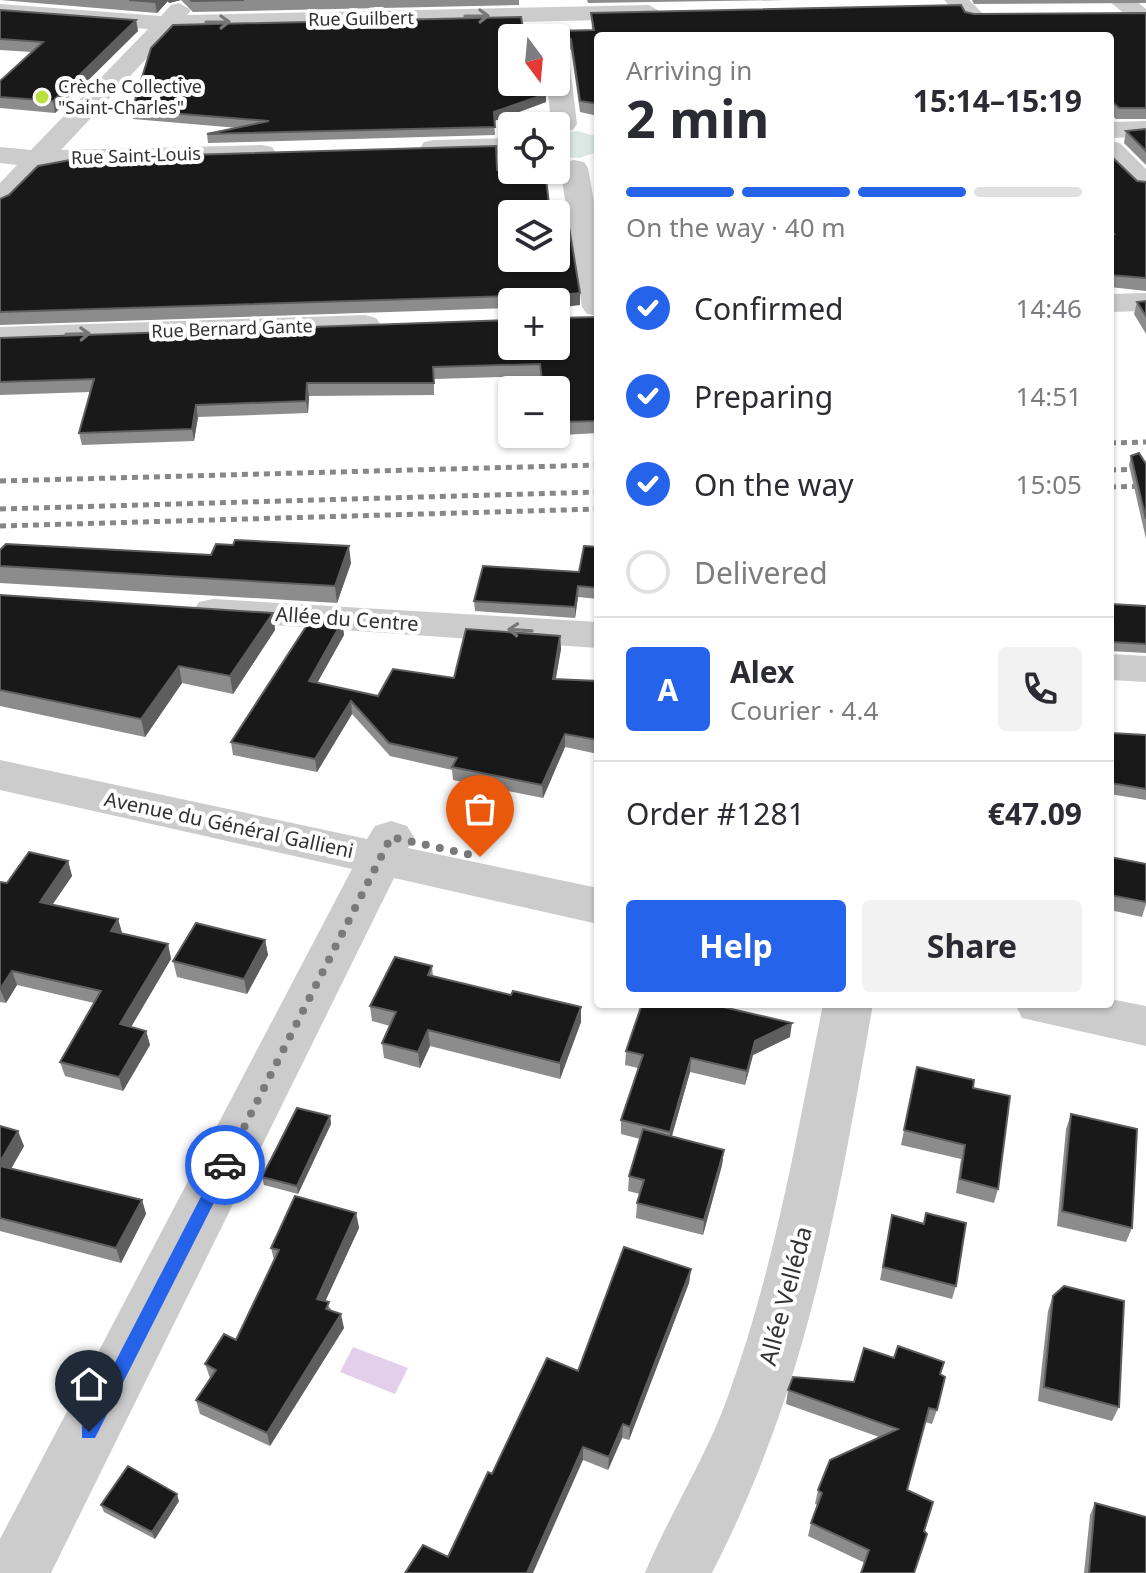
<!DOCTYPE html>
<html lang="en">
<head>
<meta charset="utf-8">
<style>
	:root { --surface:#fff; --page:#f2f2f3; --text:#2b2b33; --muted:#7c7c81; --line:#e1e1e2; --accent:#2563eb }
	body { margin:0; font-family:"Noto Sans",sans-serif; background:var(--page); color:var(--text); height:100vh; display:flex; flex-direction:column; font-size:30px; white-space:nowrap }
	* { box-sizing:border-box; margin:0 }
	p { font-size:26px; color:var(--muted) }
	.icon { flex:none; width:44px; height:44px; fill:none; stroke:currentColor; stroke-width:2; stroke-linecap:round; stroke-linejoin:round }
	.map { position:relative; flex:1; overflow:hidden }
	.drawer { position:absolute; left:594px; top:32px; width:520px; height:976px; display:flex; flex-direction:column; background:var(--surface); border-radius:8px; box-shadow:0 2px 6px #0004 }
	.drawer>* { flex:none }
	.needle { width:52px; rotate:164deg }
	.buttons { position:absolute; left:498px; top:24px; display:grid; gap:16px }
	.buttons a { display:grid; place-items:center; width:72px; height:72px; border-radius:8px; background:var(--surface); box-shadow:0 2px 6px #0004; font-size:40px }
	.pin { position:absolute; display:grid; place-items:center; width:68px; height:68px; color:#fff; margin:-82px -34px; border-radius:50% 50% 50% 0; rotate:-45deg; box-shadow:0 0 8px #0007 }
	.pin .icon { rotate:45deg }
	.courier { position:absolute; display:grid; place-items:center; width:80px; height:80px; margin:-40px; border:6px solid #2563eb; border-radius:50%; background:#fff; color:#222; box-shadow:0 2px 10px #0007 }
	.headline em { font-style:normal; font-weight:700 }
	.headline div { display:flex; flex-direction:column-reverse }
	.headline { display:flex; align-items:center; justify-content:space-between; height:136px; padding:0 32px }
	h1 { font-size:52px; font-weight:700; line-height:60px }
	.bar { display:grid; grid-template-columns:repeat(4,1fr); gap:12px 8px; align-content:center; height:96px; padding:0 32px }
	.bar i { height:10px; border-radius:6px; background:var(--line) }
	.bar .current { background:var(--accent) }
	.bar p { grid-column:span 4 }
	.line { display:flex; align-items:center; gap:20px; padding:0 32px; border-top:2px solid var(--line) }
	.line div { flex:1 }
	.round { display:grid; place-items:center; flex:none; width:84px; height:84px; border-radius:8px; background:var(--page) }
	ol { padding:0 32px; list-style:none }
	li { display:flex; align-items:center; gap:24px; height:88px }
	li p { margin-inline-start:auto }
	li .icon { padding:8px; border-radius:50%; background:var(--accent); color:#fff; stroke-width:4 }
	li:last-child { color:var(--muted) }
	li i { width:44px; height:44px; border:4px solid var(--line); border-radius:50% }
	.button { display:flex; gap:16px; margin-top:auto; padding:16px 32px }
	.button a { flex:1; height:92px; border-radius:8px; background:var(--accent); color:#fff; font-size:32px; font-weight:700; line-height:92px; text-align:center }
	.button a+a { background:var(--page); color:var(--text) }
	.map>svg:first-child { display:block }
	.green { fill:#dbe9e5 }
	.water { fill:#e3ceec }
	.lines { fill:none; stroke-linecap:round; stroke-linejoin:round }
	.minor { fill:#ccc; fill-rule:evenodd }
	.rail { stroke:#878787; stroke-width:5; stroke-dasharray:6 5; stroke-linecap:butt }
	.wall { fill:#8c8c8c }
	.shaded-wall { fill:#5e5e5e }
	.building { fill:#191919; stroke:#5e5e5e; stroke-width:2; fill-rule:evenodd }
	.oneway { stroke:#777 }
	.route { fill:#2563eb }
	.done { stroke:#7a7a7a; stroke-width:8; stroke-dasharray:0 14.4 }
	.poi-dot { fill:#bbdf3d; stroke:#fff; stroke-width:3 }
	.labels { text-anchor:middle; stroke-width:8; stroke-linejoin:round; paint-order:stroke }
	.far-street-label { font-size:18px; fill:#323232; stroke:#fff }
	.far-poi-label { font-size:18px; fill:#323232; stroke:#fff; text-anchor:start }
	.street-label { font-size:20px; fill:#323232; stroke:#fff }
	.near-street-label { font-size:24px; fill:#323232; stroke:#fff }
</style>
</head>
<body>
<div class="map">
<svg width="1146" height="1573" viewBox="0 0 1146 1573">
	<rect width="100%" height="100%" fill="#fff"/>
	<path class="green" d="M578,131L598,137V152L579,158L556,156V133Z"/>
	<path class="water" d="M353,1347L408,1368L395,1394L340,1372Z"/>
	<g class="lines">
		<path class="minor" d="M944,0H969L1006,36H980Z
			M1108,0H1135L1146,9V17L1129,18Z
			M179,3L191,10L187,15L649,5L661,12L649,19L173,30L61,150L262,145L272,147L276,153L272,159L45,167L10,205L0,208V183L17,165L0,163V147L31,150L148,29L0,18V4L161,16L171,5Z
			M556,43L568,50L577,124L573,130L564,132L551,124L547,82H556Z
			M1146,121V137L1110,138V122Z
			M512,138V154L434,156L424,154L420,148L424,142L434,140Z
			M1110,141L1120,143L1146,169V192L1136,190L1110,164Z
			M574,160L584,162L588,168L598,223V316L587,314L582,307L560,168L564,162Z
			M1146,293V311L1110,312V294Z
			M365,315L376,318L381,325L376,332L0,347V327Z
			M213,599L598,622V648L199,620L193,611L199,602Z
			M1110,654L1146,656V682L1110,680Z
			M0,760L367,839L375,826L391,821L407,826L414,837L408,848L598,888V924L394,878L51,1573H0V1539L352,869L0,790Z
			M1110,999L1146,1006V1046L1022,1018L1015,1004H1110Z
			M823,1004H873C837,1208 808,1386 712,1573H645C670,1513 706,1458 728,1396C774,1270 797,1135 823,1004Z"/>
		<path class="rail" d="M1110,443L1146,442
			M1110,470L1146,469
			M0,481L598,465
			M1110,487L1146,486
			M0,509L598,492
			M0,526L598,509"/>
	</g>
	<path class="wall" d="M0,0H519V5L193,12L181,0L169,3L168,1L157,13Z
		M587,0H787L588,3Z
		M972,0H1146V3L974,4Z
		M0,10L136,20L138,31L55,113L0,108V81L32,52L0,50Z
		M965,12L974,14L1146,13V119H1116L1110,113V36H598V116L580,112L571,50L559,41V31L592,30L591,13Z
		M512,38L546,102L494,121L495,135L208,143L207,134L238,128L133,119L132,110Z
		M1146,129V165L1124,143L1126,131Z
		M1110,145V155L1137,181L1146,182V291L1110,287Z
		M497,170L549,204L580,293V305L556,302H512V308L0,325V199Z
		M1146,301V334L1134,314L1137,302Z
		M598,317V433L562,435L561,428H556V390H542L541,376L434,379V395L309,396L308,413L198,417L194,441L82,445L79,433L90,392L0,395V338Z
		M1131,456L1146,464V539L1129,465Z
		M598,547V599L578,597L575,618L475,611L474,601L579,572Z
		M0,550L351,563L337,603L0,583Z
		M0,595L273,613L275,630L233,694L182,683L145,737L0,706Z
		M1110,604L1146,606V653L1110,651Z
		M342,622L344,635L317,683L378,696L454,678L560,636L561,649L556,679L598,681V754L565,747L543,798L453,780L452,770L390,756L352,714L317,772L233,755L231,742Z
		M1110,733L1146,735V800L1110,794Z
		M1110,857L1146,864V904L1142,917L1110,910Z
		M68,861L72,876L52,905L118,919L122,933L168,944L171,959L131,1027L146,1031L150,1045L123,1091L65,1076L60,1062L94,1003L17,985L6,1003L0,1002V882L7,883Z
		M265,940L268,955L247,994L177,977L173,961Z
		M432,966L433,976L511,995L581,1007V1022L560,1079L430,1046L420,1068L384,1058L382,1043L390,1026L372,1021L370,1006Z
		M790,1037L753,1055L745,1085L690,1072L672,1136L724,1150L722,1165L703,1235L636,1218L637,1203L640,1194L628,1191L629,1176L640,1139L621,1134V1120L638,1068L625,1065L626,1051Z
		M917,1067L973,1088L998,1189L994,1203L956,1193L961,1159L901,1145Z
		M1071,1114L1132,1228L1126,1242L1057,1226L1066,1129Z
		M330,1116L331,1124L298,1194L264,1185L262,1177Z
		M0,1126L24,1146L11,1169L142,1200L146,1214L121,1263L0,1231Z
		M356,1213L359,1228L325,1301L344,1328L270,1446L200,1414L196,1400L210,1378L205,1364L236,1340L274,1260L271,1248Z
		M926,1213L956,1286L952,1299L880,1280L892,1215L923,1223Z
		M691,1269L689,1283L629,1440L622,1438L608,1470L583,1460L448,1557L492,1474L578,1371Z
		M1053,1296L1119,1407L1112,1421L1038,1401L1048,1311Z
		M940,1374L937,1410L932,1424L925,1422L865,1563L808,1536L811,1523L818,1505L815,1504L818,1490L879,1437L786,1404L788,1390L854,1382Z
		M179,1501L155,1539L104,1512L101,1505Z
		M1095,1503L1146,1573H1084L1090,1515Z"/>
	<path class="shaded-wall" d="M157,0H181L169,3L168,1L157,13L155,2Z
		M136,20L138,31L55,113L53,101Z
		M546,94V102L494,121V112Z
		M580,293V305L556,308V302H554V296Z
		M307,383L309,396L308,413L306,401Z
		M196,405L198,417L194,441L192,429Z
		M349,546L351,563L337,603L335,586Z
		M578,586V597L575,618V607Z
		M273,613L275,630L233,694L230,676Z
		M342,622L344,635L311,694L309,681Z
		M560,636L561,649L553,692V679Z
		M179,666L182,683L145,737L141,719Z
		M351,701L352,714L317,772L315,759Z
		M565,734V747L543,798L542,785Z
		M68,861L72,876L44,917L40,902Z
		M118,919L122,933L111,931Z
		M265,940L268,955L247,994L244,979Z
		M168,944L171,959L124,1039L120,1024Z
		M12,971L17,985L6,1003L0,989Z
		M581,1007V1022L560,1079V1063Z
		M792,1023L790,1037L753,1055L745,1085L747,1071L755,1041Z
		M428,1030L430,1046L420,1068L418,1052Z
		M146,1031L150,1045L123,1091L119,1077Z
		M691,1058L690,1072L669,1146L670,1132Z
		M330,1116L331,1124L298,1194L297,1186Z
		M18,1131L24,1146L4,1181L0,1172V1162Z
		M724,1150L722,1165L703,1235L704,1220Z
		M142,1200L146,1214L121,1263L116,1248Z
		M356,1213L359,1228L320,1313L317,1299Z
		M691,1269L689,1283L629,1440L630,1427Z
		M341,1314L344,1328L270,1446L267,1433Z
		M623,1424L622,1438L608,1470L609,1457Z
		M583,1447V1460L533,1573H527Z
		M177,1494L179,1501L155,1539L152,1532Z"/>
	<path class="building" d="M129,0H157L155,2Z
		M190,0H244L192,1Z
		M961,5L965,12L974,14L1146,13V108H1119L1110,100V36H598V104L580,101L571,39L559,31L594,30L591,13Z
		M0,10L136,20L53,101L0,97V81L43,42L0,39Z
		M521,17L524,34L554,33L553,38H512V82H545L546,94L494,112L495,127L207,134L269,121L132,110L151,48L173,25Z
		M1146,129V151L1126,131Z
		M1110,145V155L1137,181L1146,182V278L1110,275V234H1114L1110,229Z
		M496,146L497,170H545L549,204L565,203L580,293L554,296V302H514L515,299L512,296L0,312V199L9,195L38,166L81,158ZM512,214H556V258H512Z
		M1146,301V316L1137,302Z
		M598,317V421L562,422L561,415H556V390H543L540,364L433,367L434,383H307L306,401L196,405L192,429L79,433L94,379L0,382V338L512,320V318V346H556V318Z
		M1139,453L1146,464V519L1131,456Z
		M235,540L349,546L335,586L0,566V550L6,544L211,555L216,544L233,545Z
		M584,546L598,547V588L578,586L575,607L474,601L483,566L579,572Z
		M0,595L273,613L230,676L179,666L141,719L0,690Z
		M1110,604L1146,606V644L1113,642L1110,648Z
		M311,619L342,622L309,681L378,696L393,669L454,678L466,629L560,636L553,679L598,681V740L565,734L542,785L452,767L457,758L389,743L351,701L315,759L231,742Z
		M1110,733L1146,735V789L1110,783Z
		M29,852L68,861L40,902L118,919L111,931L168,944L120,1024L146,1031L119,1077L60,1062L101,991L12,971L0,989V882L7,883Z
		M1110,857L1146,864V902L1110,895Z
		M196,923L265,940L244,979L173,961Z
		M395,957L432,966L428,975L511,995L513,991L581,1007L560,1063L428,1030L418,1052L382,1043L396,1012L370,1006Z
		M642,1004H710L792,1023L755,1041L747,1071L691,1058L670,1132L621,1120L643,1055L626,1051Z
		M917,1067L974,1080L973,1088L1010,1096L998,1189L960,1179L965,1145L904,1130Z
		M297,1108L330,1116L297,1186L262,1177Z
		M1071,1114L1137,1129L1132,1228L1062,1211Z
		M0,1126L18,1131L0,1162Z
		M643,1129L724,1150L704,1220L637,1203L644,1180L629,1176Z
		M0,1166L142,1200L116,1248L0,1218Z
		M295,1196L356,1213L317,1299L329,1302L326,1309L341,1314L267,1433L196,1400L216,1370L205,1364L224,1334L236,1340L279,1250L271,1248Z
		M926,1213L966,1223L956,1286L883,1267L892,1215L924,1224Z
		M624,1247L691,1269L630,1427L623,1424L609,1457L583,1447L527,1573H405L423,1545L448,1557L488,1472L492,1474L547,1358L578,1371Z
		M1064,1286L1124,1301L1119,1407L1044,1387L1053,1296Z
		M898,1346L944,1362L940,1374L945,1377L937,1410L929,1408L907,1490L933,1502L924,1531L927,1534L914,1573H861L869,1550L811,1523L822,1493L818,1490L830,1460L898,1429L788,1390L793,1377L854,1382L864,1348L894,1358Z
		M128,1466L177,1494L152,1532L101,1505Z
		M1095,1503L1146,1517V1573H1089Z"/>
	<defs><path id="oneway-shaft" d="M-6 0H5M1.5-3L5.5 0L1.5 3" fill="none" stroke-width="1.6" stroke-linecap="round" stroke-linejoin="round" transform="scale(2)"/></defs>
	<g class="oneway">
		<use href="#oneway-shaft" transform="translate(477 16) rotate(-1)"/>
		<use href="#oneway-shaft" transform="translate(218 22) rotate(-1)"/>
		<use href="#oneway-shaft" transform="translate(78 334) rotate(-2)"/>
		<use href="#oneway-shaft" transform="translate(520 630) rotate(-176)"/>
	</g>
	<path class="route" d="M225,1158L233,1165L95,1438H82V1426L220,1160Z"/>
	<g class="lines">
		<path class="done" d="M225,1165L391,837L480,857"/>
	</g>
	<circle class="poi-dot" cx="42" cy="97" r="8"/>
	<g class="labels">
		<g class="far-street-label">
			<text transform="translate(361 19) rotate(-1)" y="6">Rue Guilbert</text>
			<text transform="translate(136 156) rotate(-2)" y="6">Rue Saint-Louis</text>
			<text transform="translate(232 329) rotate(-2)" y="6">Rue Bernard Gante</text>
		</g>
		<g class="far-poi-label">
			<text x="58" y="93">Crèche Collective<tspan x="58" dy="21">"Saint-Charles"</tspan></text>
		</g>
		<g class="street-label">
			<text transform="translate(347 619) rotate(4)" y="7">Allée du Centre</text>
			<text transform="translate(229 825) rotate(12)" y="7">Avenue du Général Gallieni</text>
		</g>
		<g class="near-street-label">
			<text transform="translate(786 1296) rotate(-75)" y="8">Allée Velléda</text>
		</g>
	</g>
</svg>
<div class="buttons">
<a><svg class="needle" viewBox="-14 -14 28 28"><path d="M0-13l5 13h-10z" fill="#e53935"/><path d="M0 13l5-13h-10z" fill="#7c7c81"/></svg></a>
<a><svg class="icon" aria-label="locate" viewBox="0 0 24 24"><circle cx="12" cy="12" r="6"/><path d="M12 2v4M12 18v4M2 12h4M18 12h4"/></svg></a>
<a><svg class="icon" aria-label="layers" viewBox="0 0 24 24"><path d="M12 4l9 5-9 5-9-5zM3 14l9 5 9-5"/></svg></a>
<a>+</a>
<a>−</a>
</div>
<div class="pin" style="left:480px;top:857px;background:#ea580c"><svg class="icon" aria-label="bag" viewBox="0 0 24 24"><path d="M5 8h14l-1 12H6zM9 8a3 3 0 0 1 6 0"/></svg></div>
<div class="pin" style="left:89px;top:1432px;background:#1f2937"><svg class="icon" aria-label="home" viewBox="0 0 24 24"><path d="M3 11l9-7 9 7M6 9v11h12V9"/></svg></div>
<div class="courier" style="left:225px;top:1165px"><svg class="icon" aria-label="car" viewBox="0 0 24 24"><path d="M5 17H2v-5l4-1 3-4h7l3 4 3 1v5h-3M9 17h6M6 11h13"/><circle cx="7" cy="17" r="2"/><circle cx="17" cy="17" r="2"/></svg></div>
<section class="drawer">
<div class="headline"><div><h1>2 min</h1><p>Arriving in</p></div><em>15:14–15:19</em></div>
<div class="bar"><i class="current"></i><i class="current"></i><i class="current"></i><i></i><p>On the way · 40 m</p></div>
<ol>
<li><svg class="icon" aria-label="check" viewBox="0 0 24 24"><path d="M5 12l5 5 9-10"/></svg>Confirmed<p>14:46</p></li>
<li><svg class="icon" aria-label="check" viewBox="0 0 24 24"><path d="M5 12l5 5 9-10"/></svg>Preparing<p>14:51</p></li>
<li><svg class="icon" aria-label="check" viewBox="0 0 24 24"><path d="M5 12l5 5 9-10"/></svg>On the way<p>15:05</p></li>
<li><i></i>Delivered</li>
</ol>
<div class="line" style="height:144px"><b class="round" style="background:var(--accent);color:#fff">A</b><div><b>Alex</b><p>Courier · 4.4</p></div><a class="round"><svg class="icon" aria-label="phone" viewBox="0 0 24 24"><path d="M5 4h4l2 5-3 2q2 4 5 5l2-3 5 2v4C11 20 4 13 5 4z"/></svg></a></div>
<div class="line" style="height:104px"><div>Order #1281</div><b>€47.09</b></div>
<div class="button"><a>Help</a><a>Share</a></div>
</section>
</div>
</body>
</html>
